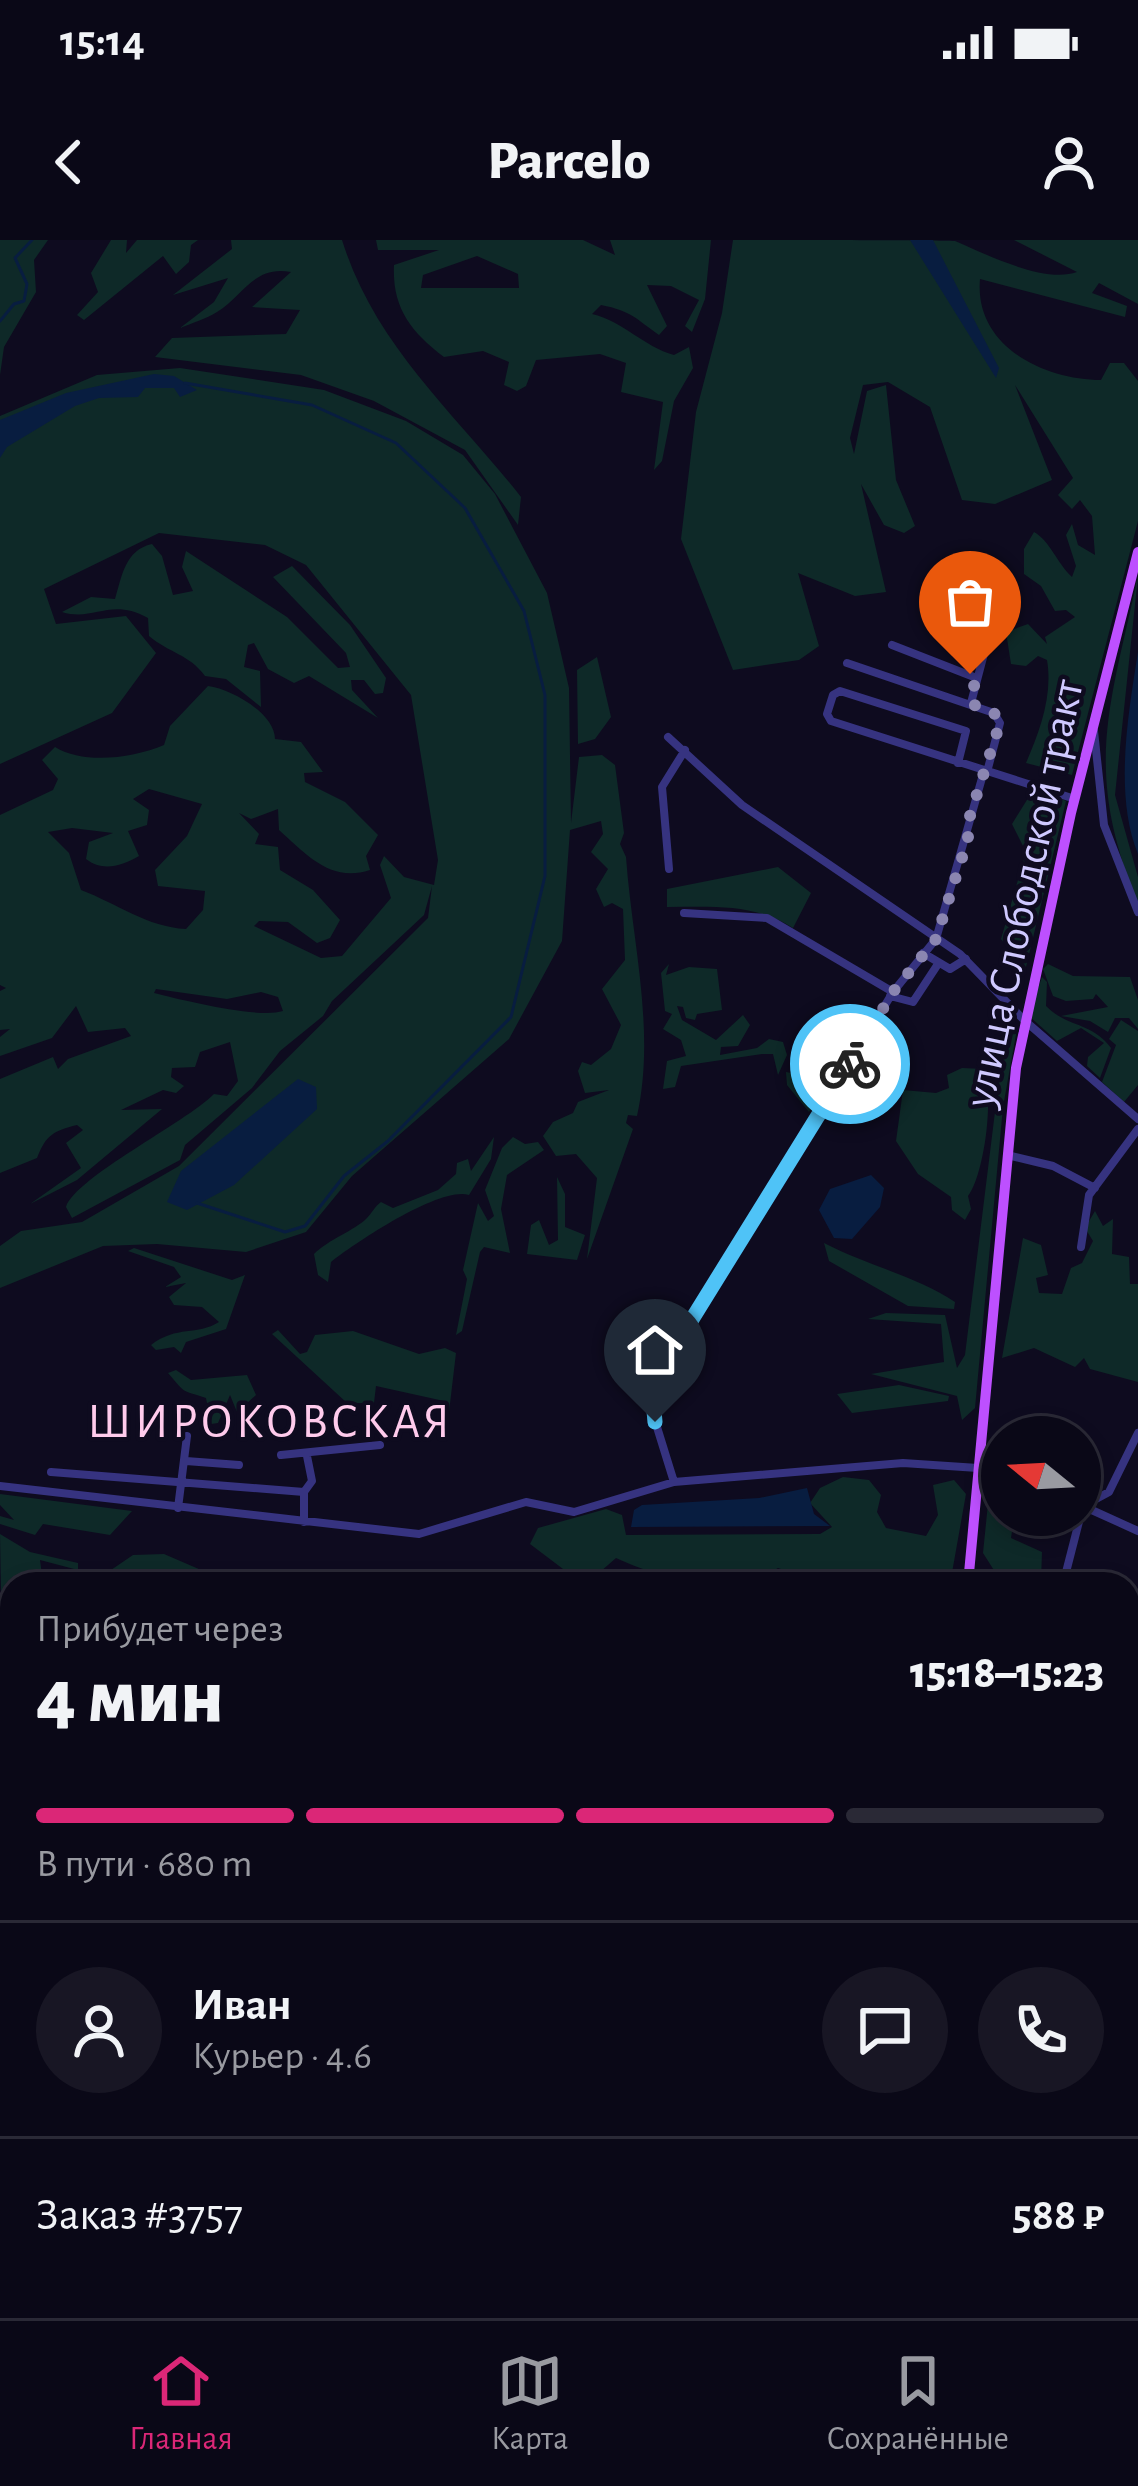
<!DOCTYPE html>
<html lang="ru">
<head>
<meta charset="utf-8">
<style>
	:root { --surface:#0a0817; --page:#181624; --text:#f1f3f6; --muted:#999aa1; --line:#2a2936; --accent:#db2777 }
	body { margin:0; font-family:"Alegreya Sans",sans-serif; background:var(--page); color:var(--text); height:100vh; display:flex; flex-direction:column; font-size:45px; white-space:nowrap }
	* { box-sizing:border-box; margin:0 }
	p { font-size:39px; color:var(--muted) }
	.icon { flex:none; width:66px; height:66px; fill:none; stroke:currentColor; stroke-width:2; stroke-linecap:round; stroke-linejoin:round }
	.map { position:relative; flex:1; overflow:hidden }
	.details { position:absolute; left:0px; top:1332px; width:1140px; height:747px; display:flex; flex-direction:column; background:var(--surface); border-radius:36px 36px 0 0; box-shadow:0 6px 18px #0003,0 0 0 3px var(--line) }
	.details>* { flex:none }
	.needle { width:78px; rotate:288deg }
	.fabs { position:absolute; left:981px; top:1176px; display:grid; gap:24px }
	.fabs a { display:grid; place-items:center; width:120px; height:120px; border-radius:50%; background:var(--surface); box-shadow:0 6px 18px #0003,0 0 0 3px var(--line); font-size:60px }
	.pin { position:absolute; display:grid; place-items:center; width:102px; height:102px; color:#fff; margin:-123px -51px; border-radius:50% 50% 50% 0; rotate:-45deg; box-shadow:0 0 12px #0007 }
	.pin .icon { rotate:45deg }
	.courier { position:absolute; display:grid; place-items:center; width:120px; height:120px; margin:-60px; border:9px solid #4fc3f7; border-radius:50%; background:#fff; color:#222; box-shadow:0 3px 15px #0007 }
	.head em { font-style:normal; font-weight:800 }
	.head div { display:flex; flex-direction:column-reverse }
	.head { display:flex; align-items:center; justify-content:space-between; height:204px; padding:0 36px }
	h1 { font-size:78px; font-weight:800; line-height:90px }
	.bar { display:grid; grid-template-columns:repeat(4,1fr); gap:18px 12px; align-content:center; height:144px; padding:0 36px }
	.bar i { height:15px; border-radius:9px; background:var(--line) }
	.bar .on { background:var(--accent) }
	.bar p { grid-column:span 4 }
	.line { display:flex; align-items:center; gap:30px; padding:0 36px; border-top:3px solid var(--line) }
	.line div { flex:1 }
	.round { display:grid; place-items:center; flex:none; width:126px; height:126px; border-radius:63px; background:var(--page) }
	.status { display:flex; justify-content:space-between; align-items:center; height:84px; padding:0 60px; background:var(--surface); direction:ltr }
	.status svg { height:33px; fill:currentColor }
	header { display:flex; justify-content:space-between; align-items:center; height:156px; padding:0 36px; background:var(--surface); font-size:54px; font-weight:800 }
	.tabs { display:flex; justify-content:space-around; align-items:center; height:168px; border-top:3px solid var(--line); background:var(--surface); font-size:33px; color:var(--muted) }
	.tabs a { display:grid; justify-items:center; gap:6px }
	.tabs .on { color:var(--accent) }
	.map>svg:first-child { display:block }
	.green { fill:#0e2928; fill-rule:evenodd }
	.water { fill:#081d40 }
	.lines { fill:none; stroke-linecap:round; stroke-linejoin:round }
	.stream { stroke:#081d40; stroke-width:3 }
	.minor { stroke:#363380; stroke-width:8 }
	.major { stroke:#bd50ff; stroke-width:10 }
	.done { stroke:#8b86b1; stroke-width:12; stroke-dasharray:0 21.6 }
	.route { stroke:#4fc3f7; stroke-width:15 }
	.labels { text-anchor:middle; stroke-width:9; stroke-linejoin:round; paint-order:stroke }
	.street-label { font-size:45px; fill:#cfc9ff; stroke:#0e0b1f }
	.neighbourhood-label { font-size:48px; letter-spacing:3px; fill:#ffcbec; stroke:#0e0b1f }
</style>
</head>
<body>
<div class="status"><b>15:14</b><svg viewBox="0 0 49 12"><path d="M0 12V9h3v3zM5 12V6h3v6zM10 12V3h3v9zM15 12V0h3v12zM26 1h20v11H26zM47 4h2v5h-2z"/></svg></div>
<header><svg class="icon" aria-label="back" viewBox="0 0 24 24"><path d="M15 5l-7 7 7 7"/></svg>Parcelo<svg class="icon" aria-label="person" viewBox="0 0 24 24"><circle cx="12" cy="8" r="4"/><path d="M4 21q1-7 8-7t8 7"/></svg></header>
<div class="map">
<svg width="1138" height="2078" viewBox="0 0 1138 2078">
	<rect width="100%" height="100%" fill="#0e0b1f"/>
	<path class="green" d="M0,0H48L34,20L36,52L4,107L0,135Z
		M111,0H127L126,13L137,0H198L191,5L189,22L176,34L163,16L84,80L77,75L98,52L91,33Z
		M231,0H342C375,106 455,173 521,257L518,285L465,210L374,161L301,135L155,117L172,98L286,94L300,70L252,67L291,32C254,25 244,55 217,72C206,79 192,83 180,88L214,62L228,38L173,55L232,9Z
		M376,0H583L615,15L610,0H711L705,59L692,92L685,86L699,60L671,46L647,45L667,86L659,95C636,79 632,71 601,65L592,74C623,81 644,107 674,115L689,107L693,128L674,161L662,221L654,230L663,162L621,152L626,123L600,114L536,120L526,146L517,151L504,145L509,122L483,111L444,117C410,91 392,67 394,25L439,10H378ZM477,16L518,34L519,48H421L423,35Z
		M733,0C772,0 931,0 955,1C986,14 1044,44 1077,32L1014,0H1138V64L1099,43L1092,53L1127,66L1125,77L980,39C974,106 1044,140 1101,140L1110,123H1124L1138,141V281L1072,535L1026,523C1040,491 1053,455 1047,420L1038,416L1026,426L1011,424L1006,392L1028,384L1047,404L1045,397L1075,377L1066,370L1055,371L1041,346L1024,334V309L1034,292C1050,301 1057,323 1072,337L1076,326L1066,295L1072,284L1078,305L1095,315L1092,276L1080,260L1072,269L1058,255L1073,238L1015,145L1052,240L995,264L962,260L930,167L888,142L863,145L850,198L854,214L867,151L886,145L896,240L915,286L904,293L884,285L861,244L886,352L855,356L798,333L819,406L799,420L733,430L681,299L696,172L722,73Z
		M180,128L324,150L406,181L463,215L495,254L547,353L569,448L571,583L579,517L602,515L615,525L624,593L620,604L626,617C632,702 656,791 637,876L628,875L626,883L633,889L587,1019L597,938L576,914L556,916L543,896L553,882L573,873L578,862L609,850L585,853L578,831L582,822L591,825L611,809L621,785L602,749L625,720L623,669L612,663L604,667L596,649L608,629L591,612L603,594L601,581L570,590L562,701L509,799L352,936L306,992L246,1012L157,1004L103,1006L0,1048V1006L21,991L82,982L179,926L428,678L432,646L424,675L332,761L323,776L280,811L252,848L185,905L180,920L72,978L66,967C76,937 185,883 214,854L227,856L238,841L230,802L200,812L195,827L172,828L171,837L184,846L176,853L163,850L121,870L162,869L77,940L30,964L81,928L66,903L83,890L77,885C53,891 46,895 37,918L0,933V839L53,817L58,829L68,819L131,796L125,788L88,792L76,766L52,798L0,816V797L10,789L0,790V751L6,748L0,745V575L53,550L58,539L42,520L55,507C84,525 133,518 164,505L170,486L208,446C232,449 275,474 275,499L301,502L323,532L304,533L305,542L345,562L378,595L366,616L370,630C331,643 307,615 279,590L278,569L251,579L239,573L259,594L255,604L278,607L280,630L313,650L340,680L330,698L317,703L288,682L259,681L254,686L321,718L342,716L391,658L380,625L384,616L404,637L434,645L438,620L411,455L306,325L265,305L159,293L44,349L56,384L126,376L156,413L112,473L0,524V176L97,135ZM149,549L202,564L187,596L155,630L158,646L205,651L203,670L186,689C147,687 118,664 81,650L69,613L48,592L72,588L113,593L89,602L86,619C103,632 121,626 139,616L128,591L147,585L149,570L133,559ZM156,749L227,759L261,752L278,757L283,771C258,779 182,760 154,753Z
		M152,304L162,316L173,355L193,351L182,327L186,311L287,377L338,428L350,427L346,413L273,337L292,326L350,385L386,438L383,453L375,454L364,440H351L352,450L378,478L309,436L294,443L268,429L254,403L248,405L244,427L260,431L261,467L226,439L205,436C189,414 169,413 149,396L148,378C110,357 94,382 62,372L91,357L115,359C122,336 125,310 152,304Z
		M1138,336L1115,555L1138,637V664C1083,529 1109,471 1138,336Z
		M597,417L611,477L595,499L578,504L577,430Z
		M1035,547L1066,561L1025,731L1001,699L1026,612L1012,584Z
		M778,627L811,653L793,688C754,663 712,667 667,667V649Z
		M669,724L666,735L689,727L717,729L722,770L697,774L695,780L686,778L683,767L677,766L682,780L716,800L743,775L750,785L738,806L721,807L720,815L757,808L769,799L783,802L787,815L778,835L773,814H762L681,826L675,847L663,849L667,821L686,816L681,800L663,789L672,774L665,771L661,733Z
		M1048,724L1073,736L1130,737L1138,760V789L1129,778H1115L1108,792L1090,781L1061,776L1108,767L1096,754L1093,759L1066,761L1053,756L1043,729Z
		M1042,737L1047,742L1046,766C1068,788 1092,782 1111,808L1100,838L1087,826L1088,817L1104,803L1081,788L1057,801L1029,776Z
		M1013,777L1017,789L1003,867L975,1168L962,1180L957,1156L871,1134L944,1122L941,1084L868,1079L886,1073L945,1075L957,1128L965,1115L1002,815Z
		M1121,780L1138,791V845L1124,862L1102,842L1116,805L1109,799Z
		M837,811L847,818L809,872L787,845L786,832L806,836Z
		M962,828L983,829C995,856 984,935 968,956L971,969L965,980L952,970L951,957L918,934L896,901L903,850L936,853L949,848L947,835Z
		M494,897L491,919L469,955C440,946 355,1003 331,1022L328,1042L318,1035L314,1014C329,999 354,991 367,978C372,973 375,966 381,962L393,968L438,950L456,934L457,923L468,919L471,931Z
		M513,897L525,904L538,902L544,910L507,935L501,969L510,1013L484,1007L480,1012L462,1091L456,1095L467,1039L463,1030L478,963L488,981L494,976L485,950L502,908Z
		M557,937L565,954V987L585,995L577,1020L527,1014L531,985L539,980L549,1005L558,1000Z
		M1095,971L1103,986L1113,979L1112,1014L1129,1017L1130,1044H1138V1142L1090,1129L1084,1118L1075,1127L1034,1108L1002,1118L1023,998L1041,1005L1048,1035L1036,1038L1039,1053L1062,1054L1071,1028L1082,1023L1093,1001L1085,988Z
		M824,1003C866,1025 918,1037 955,1062L954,1069L908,1066L829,1021Z
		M134,1008L232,1040L245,1035L226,1089L186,1102L181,1113L174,1107L156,1110L151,1105C177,1085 197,1096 219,1082L202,1067L174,1065L169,1057L186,1043L165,1047L181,1037L174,1027L128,1011Z
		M278,1090L300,1114L307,1112L315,1095L353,1091L419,1114L445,1108L456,1113L449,1172L444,1161L376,1146L374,1163H347L272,1094Z
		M176,1130L191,1140L247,1135L256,1155L237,1172L230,1155L218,1183L211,1184L206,1158C180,1149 187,1155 168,1133Z
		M899,1145L949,1156L948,1161L852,1173L837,1154Z
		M991,1234L1002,1239V1275L1014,1278L1011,1298L1042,1312L1041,1341L1015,1338L1010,1344H994L997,1335L983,1313Z
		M843,1237L869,1240L881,1255L877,1272L886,1288L926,1296L938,1275L933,1245L954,1240L966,1254L950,1344L808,1338L778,1328C731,1357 664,1340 616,1318L600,1332H567L530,1304L538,1288L606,1269L622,1275L626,1295L820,1294L832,1287L810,1263L820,1248Z
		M0,1254L132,1271L110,1295L43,1284L35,1295L0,1284V1276L14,1280L0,1265Z
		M0,1294L30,1312L78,1323V1330L40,1320L42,1335H54V1344H9L1,1353Z
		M164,1314L215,1336L349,1344H71L83,1331L111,1330L133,1315Z"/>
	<path class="water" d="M910,0H933L999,128L996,138Z
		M154,134L174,136L197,150L180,157L174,148H145L138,157L99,158L75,166L7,207L0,218V180L66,153Z
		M1138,412V614C1114,555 1128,475 1138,412Z
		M298,839L316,847L317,869L234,945L187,970L167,962L181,931Z
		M871,935L884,948L880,967L852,999L834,998L819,970L830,949Z
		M807,1248L814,1274L830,1286L631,1287L634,1270L642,1265L759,1258Z
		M12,1466V1606L0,1605V1478Z"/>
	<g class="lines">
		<path class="stream" d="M0,81L14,64L24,61L27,44L15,18L32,0
			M185,143L312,165L396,203L465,268L524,371L545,455V636L511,777L388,901L344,936L305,986L285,992L197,963"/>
		<path class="minor" d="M892,405L974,437
			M847,423L994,473L1000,483L987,532
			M971,463L999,357
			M1094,491L1104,585L1138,672
			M668,497L742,565L960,714L1024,780L1138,879
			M958,523L966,491L840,451L833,455L827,474L831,481L1075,559
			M669,629L662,547L685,510
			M684,673L767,678L893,752
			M923,713L950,729L966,719
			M890,756L913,762L938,724
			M1007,915L1053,926L1095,948
			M1081,1007L1089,955L1138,889
			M281,1215L380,1205
			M186,1221L239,1225
			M51,1232L304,1252
			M674,1242L652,1171L663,1131L893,752L936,699L984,531
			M0,1246L419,1294L526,1262L574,1272L674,1242L903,1223L978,1228L1002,1235
			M1085,1267L1138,1291
			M178,1268L187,1196
			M304,1282V1252L312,1241L307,1216
			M1063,1344L1083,1266L1109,1252L1138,1193
			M1128,1378H1138
			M1128,1793L1138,1795
			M0,1846L12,1839
			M1128,1907L1138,1873
			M0,2020L12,2016
			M1128,2065L1138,2068
			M611,2067L613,2078
			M967,2078L970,2067
			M1082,2078L1085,2067"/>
		<path class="major" d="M968,1344L1016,828L1071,573L1138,312
			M1128,1918L1138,1921
			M840,2078L843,2067"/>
	</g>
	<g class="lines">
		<path class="done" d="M850,824L893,752L936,699L968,599V582L1000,483L994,473L972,464L975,438L970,434"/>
		<path class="route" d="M655,1182L653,1159L668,1118L850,824"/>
	</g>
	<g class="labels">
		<g class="street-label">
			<text transform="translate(1022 653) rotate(-78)" y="16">улица Слободской тракт</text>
		</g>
		<g class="neighbourhood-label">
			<text x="270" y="1197">ШИРОКОВСКАЯ</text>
		</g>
	</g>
</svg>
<div class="fabs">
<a><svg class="needle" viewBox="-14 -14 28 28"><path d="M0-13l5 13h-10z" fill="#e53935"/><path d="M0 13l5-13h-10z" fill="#999aa1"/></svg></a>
</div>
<div class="pin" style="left:970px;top:434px;background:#ea580c"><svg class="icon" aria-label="bag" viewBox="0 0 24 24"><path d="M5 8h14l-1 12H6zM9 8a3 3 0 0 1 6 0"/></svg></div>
<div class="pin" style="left:655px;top:1182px;background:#1f2937"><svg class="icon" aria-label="home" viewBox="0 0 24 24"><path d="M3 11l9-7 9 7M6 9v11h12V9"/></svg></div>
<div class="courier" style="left:850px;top:824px"><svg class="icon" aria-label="bike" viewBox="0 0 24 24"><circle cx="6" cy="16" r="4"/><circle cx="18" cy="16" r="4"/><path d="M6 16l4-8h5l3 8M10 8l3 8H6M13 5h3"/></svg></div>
<section class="details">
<div class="head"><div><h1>4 мин</h1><p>Прибудет через</p></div><em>15:18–15:23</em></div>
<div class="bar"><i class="on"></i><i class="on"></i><i class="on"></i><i></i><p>В пути · 680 m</p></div>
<div class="line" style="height:216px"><a class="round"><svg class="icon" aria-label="person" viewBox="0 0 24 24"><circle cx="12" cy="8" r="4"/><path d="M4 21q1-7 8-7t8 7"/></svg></a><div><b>Иван</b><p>Курьер · 4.6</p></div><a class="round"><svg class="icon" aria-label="chat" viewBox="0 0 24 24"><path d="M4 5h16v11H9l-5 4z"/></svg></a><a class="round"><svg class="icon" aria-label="phone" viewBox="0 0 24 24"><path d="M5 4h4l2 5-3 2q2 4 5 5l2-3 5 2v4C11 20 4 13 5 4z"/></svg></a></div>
<div class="line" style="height:156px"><div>Заказ #3757</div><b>588 ₽</b></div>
</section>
</div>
<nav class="tabs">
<a class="on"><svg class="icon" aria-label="home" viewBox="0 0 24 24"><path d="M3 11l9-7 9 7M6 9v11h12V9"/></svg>Главная</a>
<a><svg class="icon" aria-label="map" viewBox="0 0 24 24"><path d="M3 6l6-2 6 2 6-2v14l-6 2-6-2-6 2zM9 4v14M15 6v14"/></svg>Карта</a>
<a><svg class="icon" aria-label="saved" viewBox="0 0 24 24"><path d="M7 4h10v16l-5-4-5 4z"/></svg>Сохранённые</a>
</nav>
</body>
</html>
